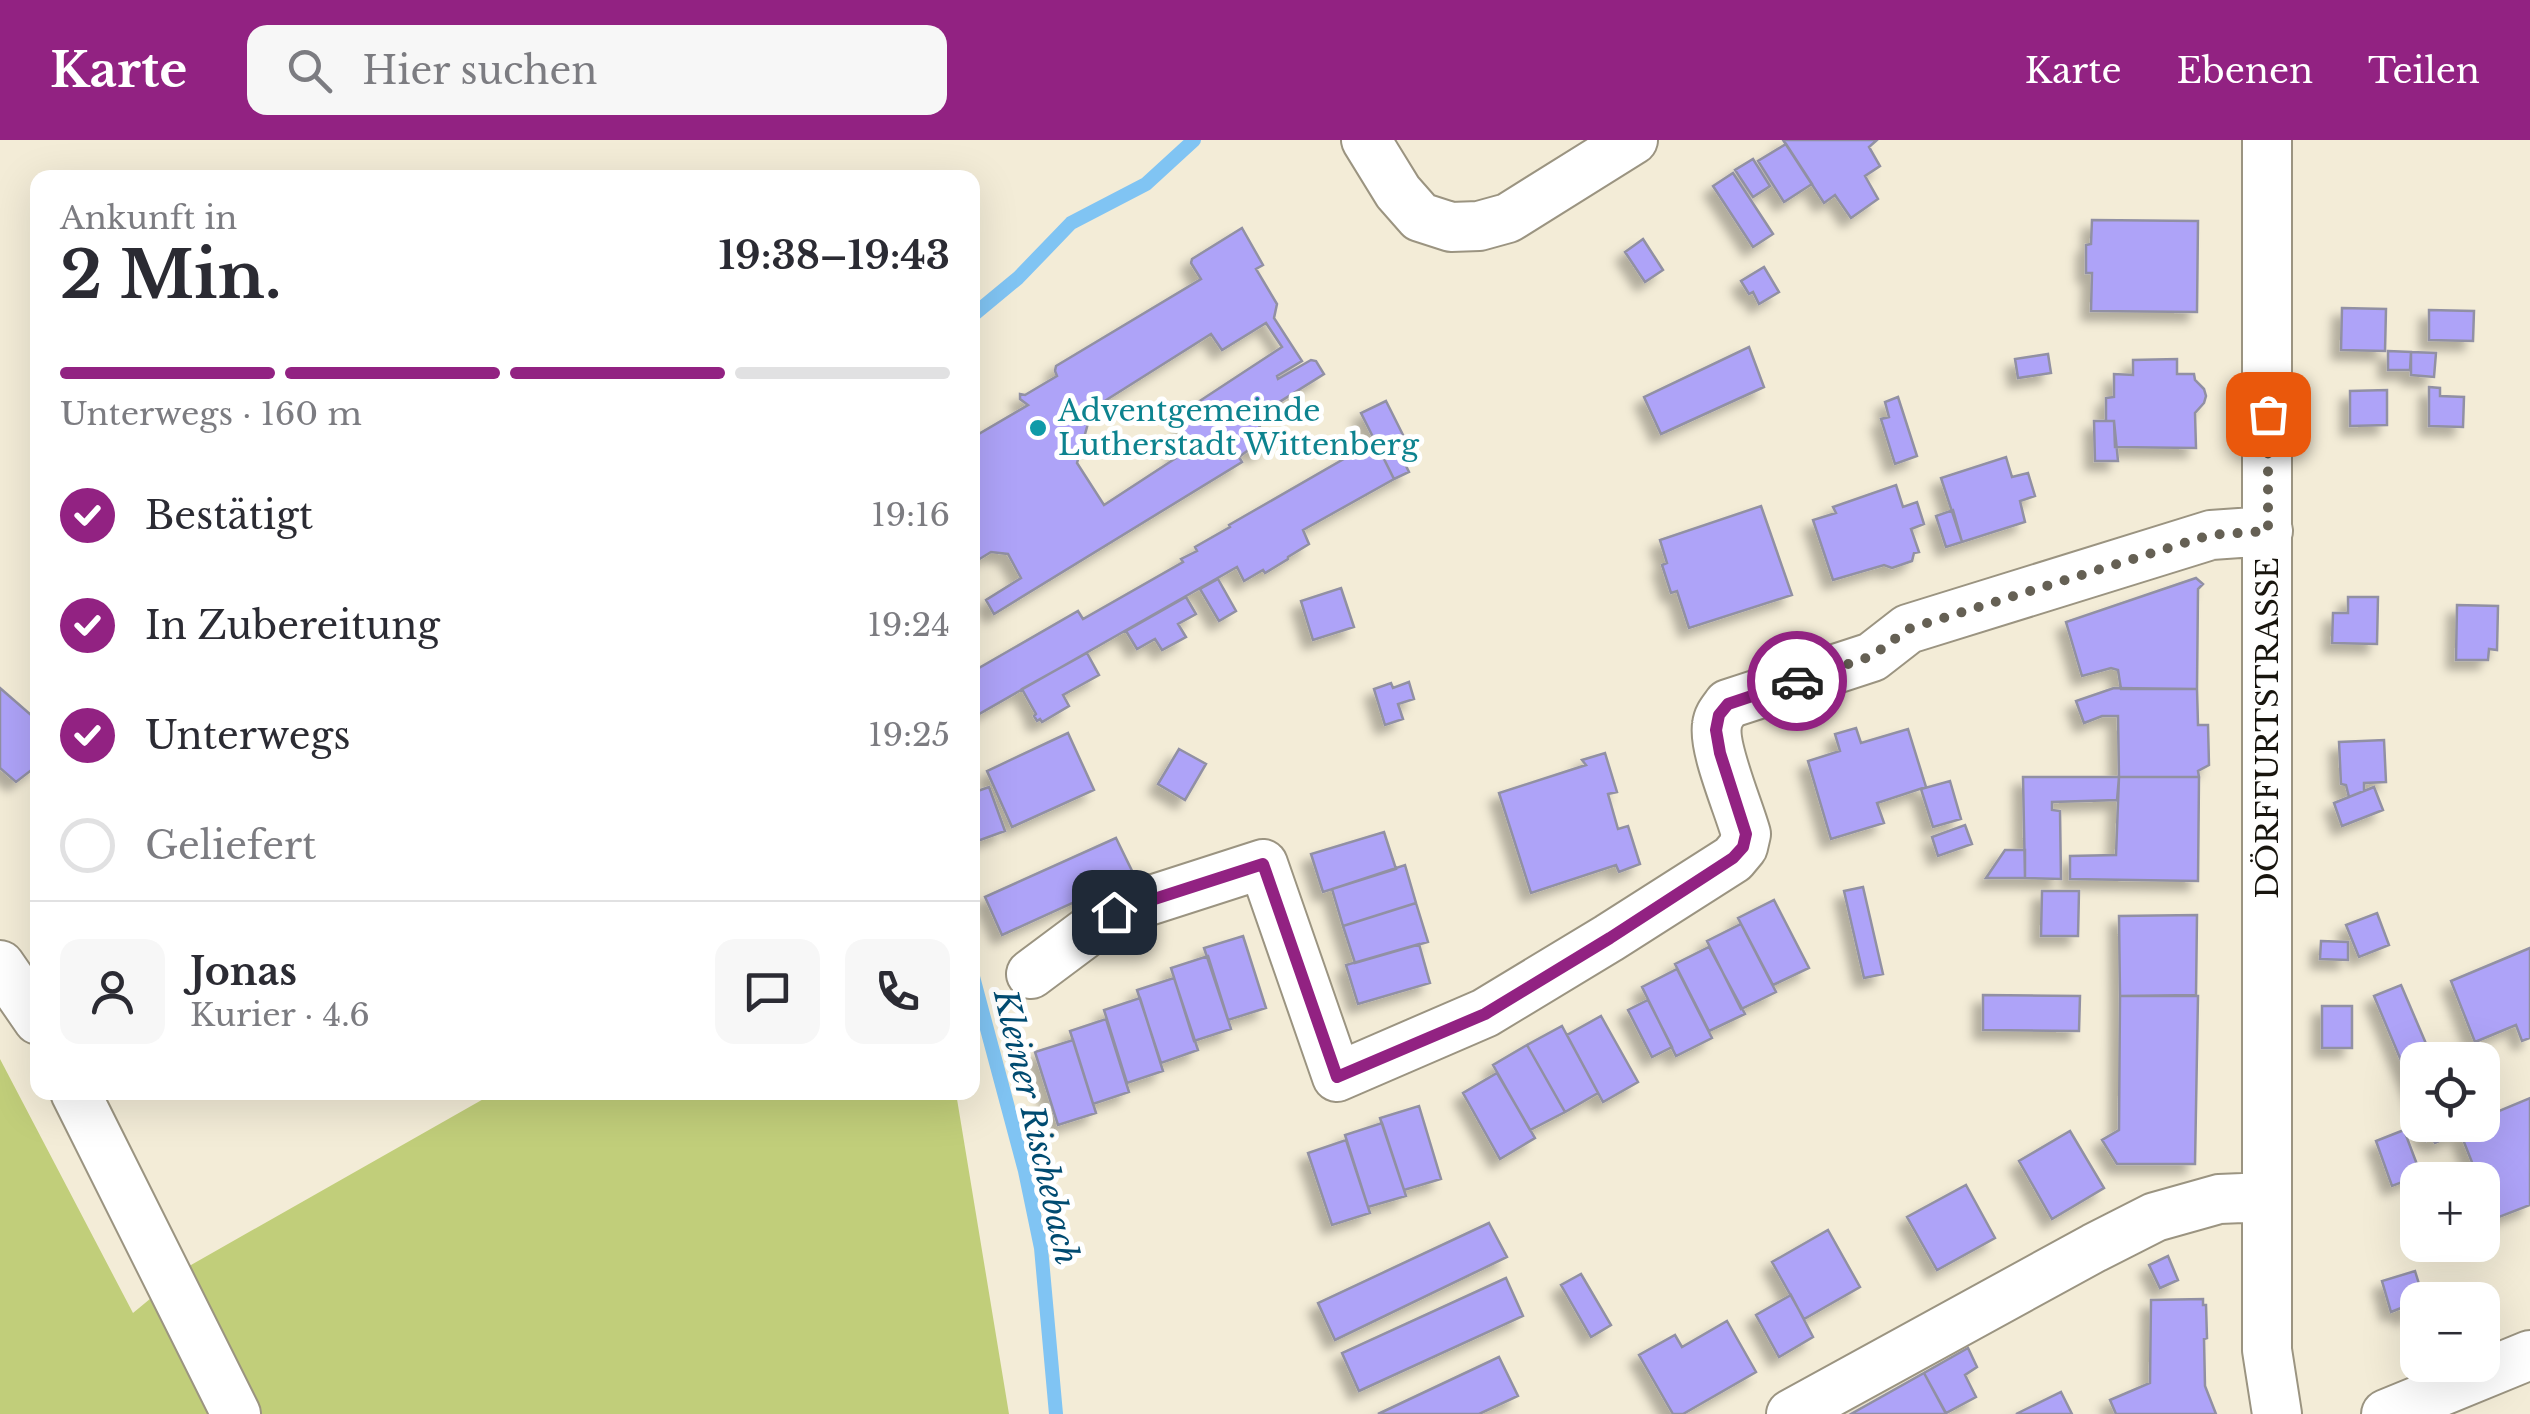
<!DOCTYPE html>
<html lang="de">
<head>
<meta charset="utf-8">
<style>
	:root { --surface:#fff; --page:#f7f7f7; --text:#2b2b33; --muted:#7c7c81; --line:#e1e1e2; --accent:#922282 }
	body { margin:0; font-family:"Libre Baskerville",serif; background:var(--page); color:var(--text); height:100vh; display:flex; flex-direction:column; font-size:38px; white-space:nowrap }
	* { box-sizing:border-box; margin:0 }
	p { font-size:32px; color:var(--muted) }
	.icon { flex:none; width:55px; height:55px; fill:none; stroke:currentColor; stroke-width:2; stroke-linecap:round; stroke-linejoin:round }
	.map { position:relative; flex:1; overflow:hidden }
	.details { position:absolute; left:30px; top:30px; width:950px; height:930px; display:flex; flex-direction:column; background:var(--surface); border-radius:20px; box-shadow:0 10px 40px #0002 }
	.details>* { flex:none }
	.controls { position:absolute; left:2400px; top:902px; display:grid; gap:20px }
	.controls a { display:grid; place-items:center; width:100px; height:100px; border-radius:20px; background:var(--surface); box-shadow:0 10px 40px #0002; font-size:50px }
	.pin { position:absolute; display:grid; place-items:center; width:85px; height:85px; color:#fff; margin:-42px; border-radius:20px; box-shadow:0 5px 15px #0006 }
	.courier { position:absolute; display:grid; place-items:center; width:100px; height:100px; margin:-50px; border:8px solid #922282; border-radius:50%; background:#fff; color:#222; box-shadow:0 2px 12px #0007 }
	.overview em { font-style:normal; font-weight:700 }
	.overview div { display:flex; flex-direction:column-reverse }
	.overview { display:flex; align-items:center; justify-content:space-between; height:170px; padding:0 30px }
	h1 { font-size:65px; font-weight:700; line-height:75px }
	.bar { display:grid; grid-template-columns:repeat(4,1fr); gap:15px 10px; align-content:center; height:120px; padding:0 30px }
	.bar i { height:12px; border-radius:8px; background:var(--line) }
	.bar .selected { background:var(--accent) }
	.bar p { grid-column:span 4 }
	.line { display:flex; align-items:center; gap:25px; padding:0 30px; border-top:2px solid var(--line) }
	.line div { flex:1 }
	.round { display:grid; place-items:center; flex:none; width:105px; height:105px; border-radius:20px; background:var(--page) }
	ol { padding:0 30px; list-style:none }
	li { display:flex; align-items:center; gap:30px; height:110px }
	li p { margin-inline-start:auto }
	li .icon { padding:10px; border-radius:50%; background:var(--accent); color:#fff; stroke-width:4 }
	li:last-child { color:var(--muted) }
	li i { width:55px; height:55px; border:5px solid var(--line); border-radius:50% }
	header { display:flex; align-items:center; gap:60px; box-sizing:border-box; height:140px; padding:0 50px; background:var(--accent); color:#fff }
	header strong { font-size:48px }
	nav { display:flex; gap:55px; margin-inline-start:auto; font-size:35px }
	.search { width:700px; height:90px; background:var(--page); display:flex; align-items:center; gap:25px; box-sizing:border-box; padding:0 35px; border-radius:20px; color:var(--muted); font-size:38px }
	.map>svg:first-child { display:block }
	.green { fill:#c1ce7a }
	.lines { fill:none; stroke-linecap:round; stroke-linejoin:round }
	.stream { stroke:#80c4f3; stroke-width:14 }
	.building { fill:#aea3f8; stroke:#9190a3; stroke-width:2.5; fill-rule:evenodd; filter:url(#shadow) }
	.minor-casing { stroke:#9b9481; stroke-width:52 }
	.minor { stroke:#fff; stroke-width:48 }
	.done { stroke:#656054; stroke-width:10; stroke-dasharray:0 18 }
	.route { stroke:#922282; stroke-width:12 }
	.culture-dot { fill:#0f9aa8; stroke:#fff; stroke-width:4 }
	.labels { text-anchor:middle; stroke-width:10; stroke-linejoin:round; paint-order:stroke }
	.culture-label { font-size:30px; fill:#0d838f; stroke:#fff; text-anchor:start }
	.street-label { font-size:30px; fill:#18150e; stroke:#fff }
	.water-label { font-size:32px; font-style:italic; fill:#004b71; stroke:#fff }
</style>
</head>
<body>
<header>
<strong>Karte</strong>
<div class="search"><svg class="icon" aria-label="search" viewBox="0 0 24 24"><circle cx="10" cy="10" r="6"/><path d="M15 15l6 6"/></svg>Hier suchen</div>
<nav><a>Karte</a><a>Ebenen</a><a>Teilen</a></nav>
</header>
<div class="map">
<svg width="2530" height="1274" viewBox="0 0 2530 1274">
	<defs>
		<filter id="shadow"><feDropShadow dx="-9" dy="9" stdDeviation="5" flood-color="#0004"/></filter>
	</defs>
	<rect width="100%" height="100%" fill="#f3ecd7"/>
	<path class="green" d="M0,919L133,1173L191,1125L494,953H956L1009,1274H0Z"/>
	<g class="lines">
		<path class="stream" d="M972,176L1018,138L1071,83L1146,44L1194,0
			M972,833L1025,1031L1041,1108L1056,1274"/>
	</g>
	<path class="building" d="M1783,0H1877L1869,7L1880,26L1865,36L1878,59L1851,78L1835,55L1824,63Z
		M1786,4L1812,44L1784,62L1758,21Z
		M1753,19L1770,46L1753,57L1735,30Z
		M1733,33L1773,94L1753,107L1713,46Z
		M2092,80L2198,81L2197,172L2091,171L2092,133H2086V105L2091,104Z
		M1242,88L1263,125L1256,129L1277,164L1274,178L1302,221L1277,236L1278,239L1311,220L1316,221L1324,234L1254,278L1271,304L1255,314L1251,308L1239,317L1242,322L994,474L986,460L1021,438L1008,414L991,412L973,423L972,422V298L1028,265L1020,259V254L1025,255L1057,236L1055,231L1056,226L1201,139L1191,123L1192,119ZM1266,183L1282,207L1189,268L1176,318L1104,365L1077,323L1092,269L1211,194L1222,210Z
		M1643,99L1663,130L1645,142L1625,112Z
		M1764,127L1779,152L1759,164L1753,152L1749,154L1741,141Z
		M2342,168L2386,169L2385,211L2341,210Z
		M2429,170L2474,171L2473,201L2429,200Z
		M1749,207L1764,247L1661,294L1644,257Z
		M2388,211L2411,212L2410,230H2388Z
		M2411,212L2436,213L2434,237L2411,235Z
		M2048,214L2051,233L2018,238L2015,219Z
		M2177,219V234H2194L2195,240L2204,249L2206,256L2204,263L2195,273L2196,308L2115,307L2114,281H2106V258L2114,257V234L2133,235V220Z
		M2429,247L2440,248V256L2464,257L2463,287L2429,286Z
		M2387,250V285L2350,286V251Z
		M1898,257L1917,316L1895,324L1881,279L1889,277L1885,262Z
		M1386,261L1407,303L1397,308L1409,332L1394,339L1361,273Z
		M2094,281H2114L2118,321H2095Z
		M1375,301L1394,339L1303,390L1309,404L1288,417V419L1265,433L1263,430L1244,441L1237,427L972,578V532L1078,471L1083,479L1183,422L1181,419L1197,411L1195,407L1230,387L1229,385Z
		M2006,317L2012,337L2028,333L2035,356L2020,361L2025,382L1962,402L1941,338Z
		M1896,345L1903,367L1917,362L1924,384L1911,389L1919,412L1914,413L1912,421L1892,428L1884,425L1833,440L1813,380L1836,373L1833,367Z
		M1761,366L1792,455L1689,488L1677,451L1671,453L1662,425L1667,423L1660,400Z
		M1953,370L1962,402L1946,407L1936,376Z
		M2196,438L2203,444L2198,449L2197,549H2121L2118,530L2111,528L2082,536L2066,482Z
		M1218,439L1236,471L1219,481L1200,449Z
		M1341,448L1354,487L1313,500L1301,461Z
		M1186,457L1196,474L1178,484L1186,497L1162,510L1155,499L1137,509L1126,491Z
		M2348,457H2378L2377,504L2332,503L2333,473H2348Z
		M2457,465L2498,466L2497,510L2489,509L2488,520H2456Z
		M1087,513L1099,535L1063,555L1069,566L1042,582L1040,579L1037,581L1034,576L1036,574L1022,549Z
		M1409,542L1414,559L1398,564L1403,579L1385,585L1374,549L1391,543L1393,548Z
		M0,548L38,581V625L16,642L0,628Z
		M2114,548L2197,549L2198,585H2208L2209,625L2198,631L2199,637H2119L2118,576H2102L2084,583L2076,561Z
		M1856,588L1861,603L1908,589L1926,647L1877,663L1884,683L1831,699L1808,621L1840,611L1835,594Z
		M1068,593L1094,650L1012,687L987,631Z
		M2384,600L2386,642L2364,643V651L2349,657L2346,645L2341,644L2339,602Z
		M1179,609L1206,624L1185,660L1158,644Z
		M1605,613L1617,652L1608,654L1618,689L1628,686L1640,724L1619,732L1616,725L1531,753L1499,653L1586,625L1582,620Z
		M2023,637H2119L2117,660L2052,662V670L2060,671L2061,739L2025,738Z
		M2119,637H2199L2198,741L2070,739V716L2116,715Z
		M1950,641L1961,679L1933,687L1921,649Z
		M989,647L1005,691L972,703V653Z
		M2374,647L2383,670L2342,686L2334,663Z
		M1965,685L1972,704L1938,716L1932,697Z
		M1384,692L1396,729L1323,752L1311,714Z
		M1116,698L1134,735L1002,795L985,757Z
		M2005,710H2025V738H1986Z
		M1405,725L1416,763L1343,786L1332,749Z
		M1863,747L1883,834L1864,838L1844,751Z
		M2042,751H2079L2078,796H2041Z
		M1774,760L1809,828L1773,845L1738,778Z
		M1416,763L1428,802L1355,823L1343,786Z
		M2377,773L2389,805L2359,817L2346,785Z
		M2197,775L2196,855L2120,856L2119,776Z
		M1741,784L1776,852L1741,869L1707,801Z
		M1243,796L1266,868L1228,880L1204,808Z
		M2321,801L2348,802V820L2320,819Z
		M1419,804L1430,843L1358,864L1346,825Z
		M1709,807L1745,874L1709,891L1675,824Z
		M2530,808V898L2522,901L2516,885L2475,902L2451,841Z
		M1208,816L1231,889L1194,901L1171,828Z
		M1677,829L1712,898L1676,916L1642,847Z
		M1174,838L1198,910L1161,923L1137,850Z
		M2401,845L2433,920H2418V961L2374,856Z
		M1983,855L2080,856L2079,891L1983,890Z
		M2120,856H2198L2195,1024H2117L2102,1000L2119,990Z
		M1140,858L1163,931L1127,943L1104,870Z
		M1648,860L1672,907L1652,917L1628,870Z
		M2322,866H2352V908H2322Z
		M1601,876L1638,942L1603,962L1567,895Z
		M1106,879L1129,952L1093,964L1070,891Z
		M1562,886L1598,953L1565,972L1527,905Z
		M1073,900L1096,973L1058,985L1035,912Z
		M1527,905L1565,972L1530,990L1493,925Z
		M1497,933L1535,998L1500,1019L1463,953Z
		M2530,958V1065L2494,1079L2482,1049V1040H2479L2460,992L2461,987L2482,985V978Z
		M1419,966L1441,1039L1404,1050L1380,978Z
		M1382,983L1406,1056L1368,1067L1345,995Z
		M2419,985H2460L2461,987L2460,992L2435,1003L2432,998L2426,1001Z
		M2404,990L2421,1035L2392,1046L2376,1001Z
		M2070,991L2104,1048L2052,1079L2019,1021Z
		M1346,1000L1370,1073L1332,1085L1308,1013Z
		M1966,1045L1995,1098L1937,1130L1907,1077Z
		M1489,1083L1507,1117L1335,1200L1318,1163Z
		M1828,1090L1860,1147L1804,1179L1772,1122Z
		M2168,1116L2178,1140L2160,1148L2149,1125Z
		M2415,1131L2424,1160H2418V1163L2412,1165L2414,1172L2403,1176L2401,1168L2391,1172L2382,1141Z
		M1581,1134L1611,1185L1591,1197L1561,1145Z
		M1506,1138L1523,1176L1359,1251L1342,1213Z
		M1791,1155L1813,1197L1779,1217L1756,1175Z
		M2203,1159V1165H2206L2207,1198L2204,1199L2205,1246L2216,1274H2116L2110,1260L2150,1243L2151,1160Z
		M1727,1181L1756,1232L1683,1274H1673L1639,1215L1675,1195L1682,1207Z
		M1968,1208L1977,1227L1965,1235L1976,1257L1946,1273L1924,1233Z
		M1499,1217L1518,1256L1479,1274H1378Z
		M1924,1233L1946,1274H1851Z
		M2061,1252L2072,1274H2016Z"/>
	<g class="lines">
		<g class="minor-casing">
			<path id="minor" d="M1366,0L1398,52L1420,77L1451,87L1479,86L1508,78L1633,0
				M2267,0V1210L2277,1274
				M0,825L38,880
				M1031,834L1114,772L1263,724L1337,937L1485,873L1609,798L1733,719L1743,707L1746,694C1739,668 1713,609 1717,585C1718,576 1723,571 1728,564L1872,517L1908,489L2211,395L2268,391
				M75,952L236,1274
				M1791,1274L2094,1108L2155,1077L2219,1059L2267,1057
				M2386,1274L2530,1215"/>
		</g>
		<use href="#minor" class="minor"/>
	</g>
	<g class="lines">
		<path class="done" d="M1797,541L1872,516L1908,489L2210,395L2268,391V274"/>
		<path class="route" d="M1114,772L1263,724L1337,937L1485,874L1610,798L1733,718L1743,707L1746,694L1720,613L1716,590L1719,575L1728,564L1797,541"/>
	</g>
	<circle class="culture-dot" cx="1038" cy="288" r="10"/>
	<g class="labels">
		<g class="culture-label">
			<text x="1058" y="281">Adventgemeinde<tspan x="1058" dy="34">Lutherstadt Wittenberg</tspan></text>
		</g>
		<g class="street-label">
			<text transform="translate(2268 588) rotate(-90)" y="10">DÖRFFURTSTRASSE</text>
		</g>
		<g class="water-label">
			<text transform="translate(1036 987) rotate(77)" y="11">Kleiner Rischebach</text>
		</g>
	</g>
</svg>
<div class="controls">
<a><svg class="icon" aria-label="locate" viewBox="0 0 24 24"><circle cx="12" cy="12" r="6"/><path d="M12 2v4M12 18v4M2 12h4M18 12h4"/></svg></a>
<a>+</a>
<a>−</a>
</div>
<div class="pin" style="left:2268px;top:274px;background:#ea580c"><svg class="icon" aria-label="bag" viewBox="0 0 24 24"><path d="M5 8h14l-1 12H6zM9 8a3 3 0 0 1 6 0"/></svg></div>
<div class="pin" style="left:1114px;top:772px;background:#1f2937"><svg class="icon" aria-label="home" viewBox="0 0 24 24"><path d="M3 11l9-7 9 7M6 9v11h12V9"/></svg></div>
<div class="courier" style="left:1797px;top:541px"><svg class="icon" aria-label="car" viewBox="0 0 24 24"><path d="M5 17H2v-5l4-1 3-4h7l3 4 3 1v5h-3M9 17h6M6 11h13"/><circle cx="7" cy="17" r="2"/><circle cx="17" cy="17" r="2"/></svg></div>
<section class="details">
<div class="overview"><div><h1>2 Min.</h1><p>Ankunft in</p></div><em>19:38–19:43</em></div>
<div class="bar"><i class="selected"></i><i class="selected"></i><i class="selected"></i><i></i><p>Unterwegs · 160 m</p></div>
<ol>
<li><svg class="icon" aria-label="check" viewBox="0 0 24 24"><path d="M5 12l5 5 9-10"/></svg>Bestätigt<p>19:16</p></li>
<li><svg class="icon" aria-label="check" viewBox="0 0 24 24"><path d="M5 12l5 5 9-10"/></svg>In Zubereitung<p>19:24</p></li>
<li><svg class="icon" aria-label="check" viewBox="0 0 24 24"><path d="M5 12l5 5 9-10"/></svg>Unterwegs<p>19:25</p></li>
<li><i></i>Geliefert</li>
</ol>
<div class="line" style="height:180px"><a class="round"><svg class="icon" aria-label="person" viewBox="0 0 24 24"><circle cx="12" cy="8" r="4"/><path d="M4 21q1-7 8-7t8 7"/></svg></a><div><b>Jonas</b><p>Kurier · 4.6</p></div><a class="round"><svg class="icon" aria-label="chat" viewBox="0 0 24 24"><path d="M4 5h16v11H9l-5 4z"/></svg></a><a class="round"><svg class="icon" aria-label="phone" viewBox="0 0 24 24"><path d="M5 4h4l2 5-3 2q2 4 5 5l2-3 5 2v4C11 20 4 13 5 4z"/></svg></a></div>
</section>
</div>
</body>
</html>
